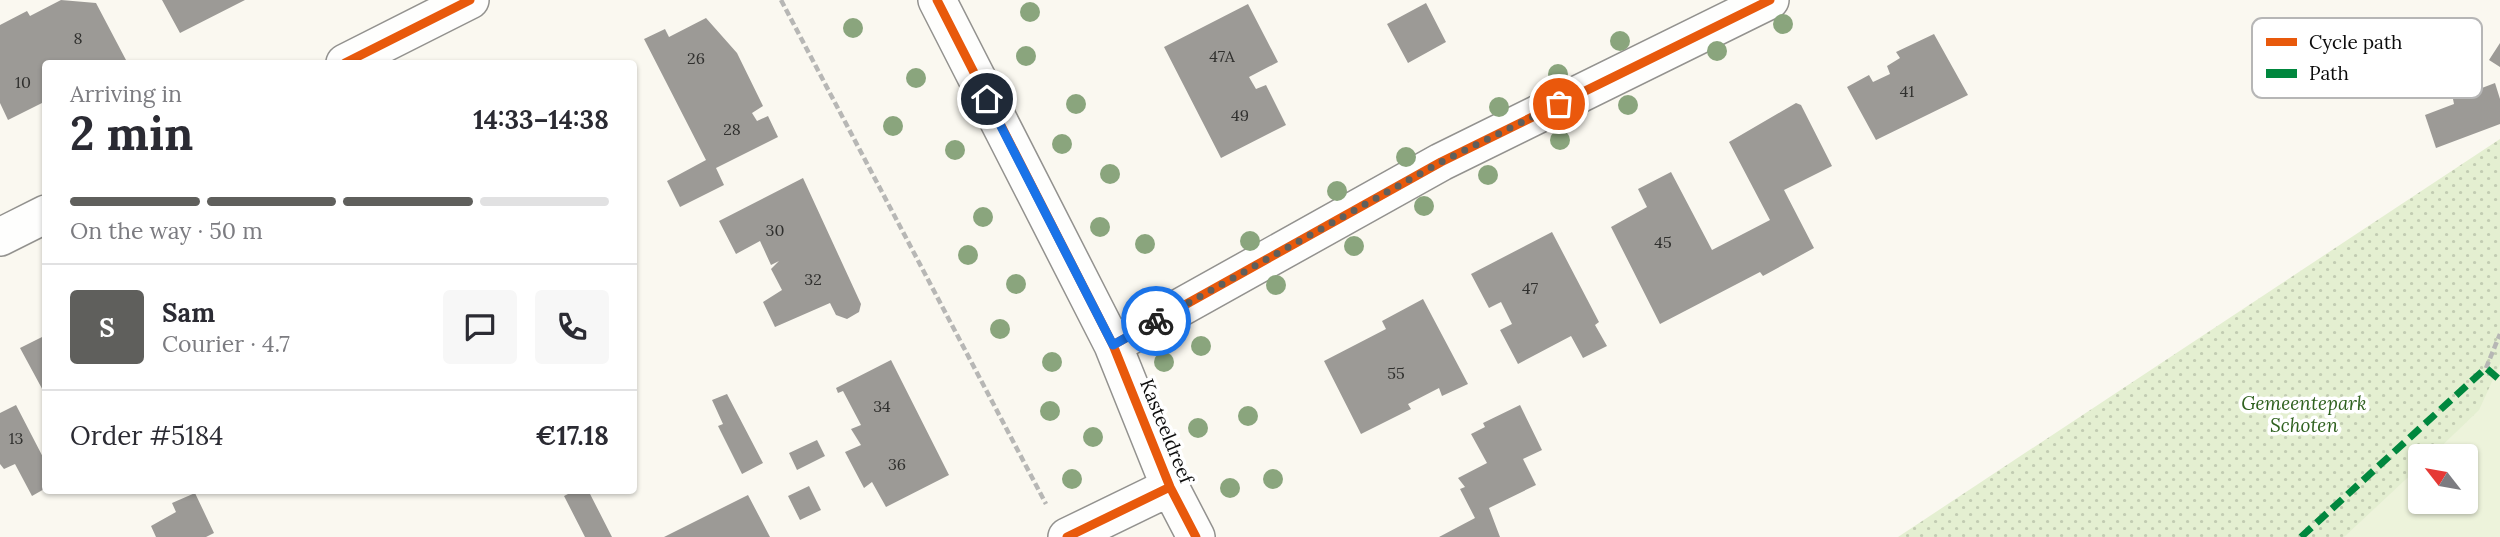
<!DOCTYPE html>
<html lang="en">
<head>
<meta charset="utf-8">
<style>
	:root { --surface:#fff; --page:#f7f7f7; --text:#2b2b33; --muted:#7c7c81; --line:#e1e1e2; --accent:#5f5f5c }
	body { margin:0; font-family:Lora,serif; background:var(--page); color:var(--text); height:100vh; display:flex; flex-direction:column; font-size:26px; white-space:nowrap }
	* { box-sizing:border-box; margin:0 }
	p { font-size:23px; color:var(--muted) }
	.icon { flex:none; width:38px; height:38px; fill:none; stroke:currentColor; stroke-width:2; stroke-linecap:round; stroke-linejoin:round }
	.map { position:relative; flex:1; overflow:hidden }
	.panel { position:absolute; left:42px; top:60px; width:595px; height:434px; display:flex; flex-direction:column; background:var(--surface); border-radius:7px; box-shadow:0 2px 5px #0004 }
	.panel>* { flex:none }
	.needle { width:46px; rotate:301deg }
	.controls { position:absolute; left:2408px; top:444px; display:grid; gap:14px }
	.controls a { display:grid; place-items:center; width:70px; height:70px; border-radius:7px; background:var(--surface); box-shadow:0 2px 5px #0004; font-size:35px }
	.pin { position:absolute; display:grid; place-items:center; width:60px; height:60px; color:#fff; margin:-30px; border:4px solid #fff; border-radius:50%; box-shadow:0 2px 7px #0007 }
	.courier { position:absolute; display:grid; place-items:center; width:70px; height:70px; margin:-35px; border:5px solid #1a73e8; border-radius:50%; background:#fff; color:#222; box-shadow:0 2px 9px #0007 }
	.headline em { font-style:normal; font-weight:800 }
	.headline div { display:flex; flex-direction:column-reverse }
	.headline { display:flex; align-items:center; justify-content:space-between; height:119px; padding:0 28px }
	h1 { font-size:46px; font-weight:800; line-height:52px }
	.bar { display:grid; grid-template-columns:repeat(4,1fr); gap:10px 7px; align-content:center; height:84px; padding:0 28px }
	.bar i { height:9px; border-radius:5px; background:var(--line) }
	.bar .current { background:var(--accent) }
	.bar p { grid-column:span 4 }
	.line { display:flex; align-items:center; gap:18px; padding:0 28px; border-top:2px solid var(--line) }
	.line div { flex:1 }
	.round { display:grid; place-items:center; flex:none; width:74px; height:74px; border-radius:7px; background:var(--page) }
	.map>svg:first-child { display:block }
	.park { fill:url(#park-dots); fill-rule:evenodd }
	.pitch { fill:#edf3db }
	.building { fill:#9c9a96 }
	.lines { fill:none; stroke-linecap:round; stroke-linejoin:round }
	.minor-casing { stroke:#93928f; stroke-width:40 }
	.path { stroke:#b7b7b5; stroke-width:4.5; stroke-dasharray:7 3.5; stroke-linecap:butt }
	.minor { stroke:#fefefd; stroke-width:37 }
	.quiet { stroke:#00873e; stroke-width:7; stroke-dasharray:14 7; stroke-linecap:butt }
	.cycleway-casing { stroke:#fff; stroke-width:13 }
	.cycleway { stroke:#e8590c; stroke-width:9 }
	.tree { fill:#8aa57d }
	.done { stroke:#5f5f5c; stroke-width:7; stroke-dasharray:0 12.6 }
	.route { stroke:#1a73e8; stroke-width:9 }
	.labels { text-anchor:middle; stroke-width:7; stroke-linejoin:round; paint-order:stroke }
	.number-label { font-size:16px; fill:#30302e }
	.park-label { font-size:19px; font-style:italic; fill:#2f611f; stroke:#fff }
	.street-label { font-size:19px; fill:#0c0c0c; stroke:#fff }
	.key { fill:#fff; stroke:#b6b6b6; stroke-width:2 }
	.key-label { font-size:19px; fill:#0c0c0c }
</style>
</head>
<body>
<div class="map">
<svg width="2500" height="537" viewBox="0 0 2500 537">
	<defs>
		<pattern id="park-dots" width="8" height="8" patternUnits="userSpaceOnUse" patternTransform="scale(1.75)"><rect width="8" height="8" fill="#e4efd1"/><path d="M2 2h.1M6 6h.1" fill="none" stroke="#c2ccb2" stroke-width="1.8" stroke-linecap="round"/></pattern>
	</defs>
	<rect width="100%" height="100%" fill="#faf8f0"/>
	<path class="park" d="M2500,139V537H1898ZM2420,457H2466V502H2420Z"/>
	<path class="pitch" d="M2500,364V537H2344L2420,466V502H2466V457H2430L2479,410Z"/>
	<path class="building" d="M61,0L96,3L126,60L120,63H46V101L8,120L0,103V25L27,11L30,16Z
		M162,0H245L180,33Z
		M1426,3L1446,42L1408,63L1387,24Z
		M1248,4L1278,62L1249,77L1256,89L1266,85L1286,125L1221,158L1164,47Z
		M706,18L737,53L763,106L752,113L757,121L768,116L778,137L716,168L724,185L680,207L667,181L706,160L644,39L665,29L669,37Z
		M1934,34L1968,95L1876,140L1847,87L1869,75L1873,82L1890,74L1887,66L1900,58L1896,52Z
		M2500,43V67L2489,60Z
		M2495,83L2500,99V124L2436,148L2425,115L2454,104L2453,99Z
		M1796,103L1801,105L1832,166L1784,190L1814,248L1763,276L1760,272L1660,324L1611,227L1647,207L1638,189L1671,172L1712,250L1770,220L1729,142Z
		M803,178L861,304L859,312L847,319L836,315L830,303L775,327L763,302L782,290L771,269L779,261L771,265L760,241L736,254L719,221Z
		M1552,232L1599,322L1595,325L1607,346L1583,358L1571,336L1518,364L1500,330L1512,324L1501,302L1489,308L1471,274Z
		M1423,299L1468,384L1442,396L1439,388L1408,404L1411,409L1361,434L1324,361L1386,329L1382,321Z
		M46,335V396L20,348Z
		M891,360L949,475L886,507L872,482L864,488L845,452L861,445L851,429L861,425L843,391L838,393L836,388Z
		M727,394L763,463L742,474L718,426L723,424L712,400Z
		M16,405L46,463V488L32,496L15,464L4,469L0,464V413Z
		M1520,405L1542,450L1523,459L1536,485L1489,508L1500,537H1439L1475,518L1460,489L1465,487L1458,478L1487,463L1471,434L1485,427L1483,423Z
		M817,440L825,456L797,470L789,453Z
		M809,486L821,510L800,520L788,496Z
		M576,490H588L612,537H585L564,496Z
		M195,493L214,533L206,537H156L151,526L176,512L172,503Z
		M748,495L770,537H664Z"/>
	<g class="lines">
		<g class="minor-casing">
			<path id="minor" d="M937,0L1113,345L1170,487L1196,537
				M345,63L470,0
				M0,237L46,214
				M1113,345L1441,162L1770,0
				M1067,537L1170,487"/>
		</g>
		<path class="path" d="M781,0L1046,504
			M2486,368L2500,334"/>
		<use href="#minor" class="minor"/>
		<path class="quiet" d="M2301,537L2486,368L2500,380"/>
		<g class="cycleway-casing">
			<path id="cycleway" d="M937,0L1113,345L1170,487L1196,537
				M345,63L470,0
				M1113,345L1441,162L1770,0
				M1067,537L1170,487"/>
		</g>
		<use href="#cycleway" class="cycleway"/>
	</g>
	<g class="tree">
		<circle cx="1030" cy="12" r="10"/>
		<circle cx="1783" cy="24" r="10"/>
		<circle cx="853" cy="28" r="10"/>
		<circle cx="1620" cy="41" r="10"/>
		<circle cx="1717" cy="51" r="10"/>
		<circle cx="1026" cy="56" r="10"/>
		<circle cx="1558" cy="74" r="10"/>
		<circle cx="916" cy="78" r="10"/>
		<circle cx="1076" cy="104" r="10"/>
		<circle cx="1628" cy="105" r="10"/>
		<circle cx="1499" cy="107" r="10"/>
		<circle cx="893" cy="126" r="10"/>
		<circle cx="1560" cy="140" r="10"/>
		<circle cx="1062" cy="144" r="10"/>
		<circle cx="955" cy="150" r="10"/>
		<circle cx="1406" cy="157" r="10"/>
		<circle cx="1110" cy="174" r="10"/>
		<circle cx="1488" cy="175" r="10"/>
		<circle cx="1337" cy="191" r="10"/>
		<circle cx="1424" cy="206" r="10"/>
		<circle cx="983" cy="217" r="10"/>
		<circle cx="1100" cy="227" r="10"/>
		<circle cx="1250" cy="241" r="10"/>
		<circle cx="1145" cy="244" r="10"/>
		<circle cx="1354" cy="246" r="10"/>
		<circle cx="968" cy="255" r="10"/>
		<circle cx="1016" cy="284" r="10"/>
		<circle cx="1276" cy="285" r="10"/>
		<circle cx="1000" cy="329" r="10"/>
		<circle cx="1201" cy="346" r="10"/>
		<circle cx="1052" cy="362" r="10"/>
		<circle cx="1164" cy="362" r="10"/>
		<circle cx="1050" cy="411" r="10"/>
		<circle cx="1248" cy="416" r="10"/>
		<circle cx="1198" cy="428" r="10"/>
		<circle cx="1093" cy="437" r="10"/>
		<circle cx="1072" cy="479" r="10"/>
		<circle cx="1273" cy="479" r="10"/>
		<circle cx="1230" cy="488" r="10"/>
	</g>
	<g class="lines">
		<path class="done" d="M1156,321L1441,162L1559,104"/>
		<path class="route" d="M987,99L1113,345L1156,321"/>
	</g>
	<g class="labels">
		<g class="number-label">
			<text x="78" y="44">8</text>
			<text x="1222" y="62">47A</text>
			<text x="696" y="64">26</text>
			<text x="23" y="88">10</text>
			<text x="1907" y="97">41</text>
			<text x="1240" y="121">49</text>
			<text x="732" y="135">28</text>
			<text x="775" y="236">30</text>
			<text x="1663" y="248">45</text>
			<text x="813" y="285">32</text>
			<text x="1530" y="294">47</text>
			<text x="1396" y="379">55</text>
			<text x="882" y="412">34</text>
			<text x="16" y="444">13</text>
			<text x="897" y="470">36</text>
		</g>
		<g class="park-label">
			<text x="2304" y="410">Gemeentepark<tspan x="2304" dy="22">Schoten</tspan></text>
		</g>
		<g class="street-label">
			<text transform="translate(1167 431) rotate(68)" y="7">Kasteeldreef</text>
		</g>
	</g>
	<rect x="2252" y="18" width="230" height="80" rx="10" class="key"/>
	<rect x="2266" y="38" width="31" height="8" fill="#e8590c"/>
	<rect x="2266" y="69" width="31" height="9" fill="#00873e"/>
	<g class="key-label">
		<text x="2309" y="49">Cycle path</text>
		<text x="2309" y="80">Path</text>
	</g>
</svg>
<div class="controls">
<a><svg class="needle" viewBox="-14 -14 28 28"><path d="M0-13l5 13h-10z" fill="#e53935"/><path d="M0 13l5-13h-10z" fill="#7c7c81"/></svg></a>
</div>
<div class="pin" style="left:1559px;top:104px;background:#ea580c"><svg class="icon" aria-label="bag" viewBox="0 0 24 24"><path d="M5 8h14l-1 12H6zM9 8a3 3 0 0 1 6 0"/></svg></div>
<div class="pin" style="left:987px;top:99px;background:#1f2937"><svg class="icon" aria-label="home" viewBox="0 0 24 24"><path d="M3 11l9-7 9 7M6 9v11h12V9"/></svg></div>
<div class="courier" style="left:1156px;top:321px"><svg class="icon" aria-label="bike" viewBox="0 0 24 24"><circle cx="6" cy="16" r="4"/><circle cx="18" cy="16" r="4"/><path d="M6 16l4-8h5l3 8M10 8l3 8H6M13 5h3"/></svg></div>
<section class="panel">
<div class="headline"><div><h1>2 min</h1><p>Arriving in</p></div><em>14:33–14:38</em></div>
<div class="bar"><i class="current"></i><i class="current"></i><i class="current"></i><i></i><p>On the way · 50 m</p></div>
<div class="line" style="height:126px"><b class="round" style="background:var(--accent);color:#fff">S</b><div><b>Sam</b><p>Courier · 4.7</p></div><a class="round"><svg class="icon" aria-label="chat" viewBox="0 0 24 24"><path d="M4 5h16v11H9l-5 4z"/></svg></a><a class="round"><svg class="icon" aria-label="phone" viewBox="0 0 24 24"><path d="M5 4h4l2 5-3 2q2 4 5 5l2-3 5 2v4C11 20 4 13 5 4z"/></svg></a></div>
<div class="line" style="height:91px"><div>Order #5184</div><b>€17.18</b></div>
</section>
</div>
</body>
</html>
